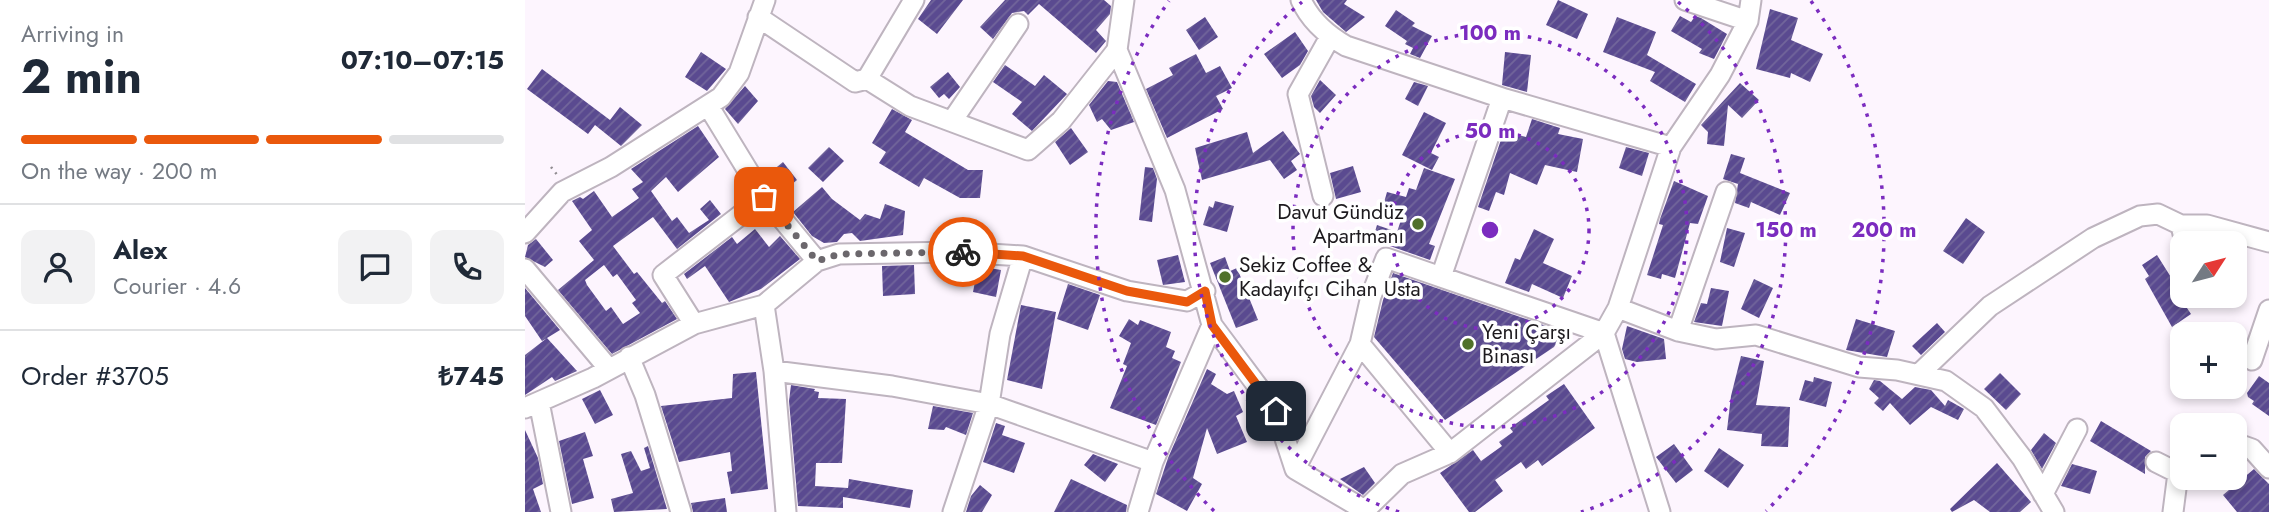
<!DOCTYPE html>
<html lang="en">
<head>
<meta charset="utf-8">
<style>
	:root { --surface:#fff; --page:#f2f2f3; --text:#1f2937; --muted:#747a83; --line:#e0e1e3; --accent:#ea580c }
	body { margin:0; font-family:Jost,sans-serif; background:var(--page); color:var(--text); height:100vh; display:flex; flex-direction:column; font-size:26px; white-space:nowrap }
	* { box-sizing:border-box; margin:0 }
	p { font-size:23px; color:var(--muted) }
	.icon { flex:none; width:38px; height:38px; fill:none; stroke:currentColor; stroke-width:2; stroke-linecap:round; stroke-linejoin:round }
	.map { position:relative; flex:1; overflow:hidden }
	.details { display:flex; flex-direction:column; background:var(--surface); width:525px }
	.details>* { flex:none }
	.needle { width:46px; rotate:54deg }
	.controls { position:absolute; left:1645px; top:231px; display:grid; gap:14px }
	.controls a { display:grid; place-items:center; width:77px; height:77px; border-radius:14px; background:var(--surface); box-shadow:0 4px 10px #0003; font-size:35px }
	.pin { position:absolute; display:grid; place-items:center; width:60px; height:60px; color:#fff; margin:-30px; border-radius:14px; box-shadow:0 4px 10px #0006 }
	.courier { position:absolute; display:grid; place-items:center; width:70px; height:70px; margin:-35px; border:5px solid #ea580c; border-radius:50%; background:#fff; color:#222; box-shadow:0 2px 9px #0007 }
	.summary em { font-style:normal; font-weight:700 }
	.summary div { display:flex; flex-direction:column-reverse }
	.summary { display:flex; align-items:center; justify-content:space-between; height:119px; padding:0 21px }
	h1 { font-size:46px; font-weight:700; line-height:52px }
	.bar { display:grid; grid-template-columns:repeat(4,1fr); gap:10px 7px; align-content:center; height:84px; padding:0 21px }
	.bar i { height:9px; border-radius:5px; background:var(--line) }
	.bar .current { background:var(--accent) }
	.bar p { grid-column:span 4 }
	.line { display:flex; align-items:center; gap:18px; padding:0 21px; border-top:2px solid var(--line) }
	.line div { flex:1 }
	.round { display:grid; place-items:center; flex:none; width:74px; height:74px; border-radius:14px; background:var(--page) }
	main { display:flex; flex:1; min-height:0 }
	.map>svg:first-child { display:block }
	.building { fill:url(#building-hatch); fill-rule:evenodd }
	.lines { fill:none; stroke-linecap:round; stroke-linejoin:round }
	.minor-casing { stroke:#beb4bf; stroke-width:23 }
	.path { stroke:#908b91; stroke-width:2.5; stroke-dasharray:2 5; stroke-linecap:butt }
	.minor { stroke:#fff; stroke-width:19 }
	.done { stroke:#6b676c; stroke-width:7; stroke-dasharray:0 12.6 }
	.route { stroke:#ea580c; stroke-width:9 }
	.ring { fill:none; stroke:#7b2cbf; stroke-width:3.5; stroke-dasharray:3.5 7 }
	.poi-dot { fill:#507129; stroke:#fff; stroke-width:2.5 }
	.labels { text-anchor:middle; stroke-width:7; stroke-linejoin:round; paint-order:stroke }
	.poi-label { font-size:21px; fill:#1d1a1e; stroke:#fff; text-anchor:start }
	.centre { fill:#7b2cbf; stroke:#fff; stroke-width:3.5 }
	.ring-label { font-size:21px; text-anchor:middle; font-weight:bold; fill:#7b2cbf; stroke:#fff; stroke-width:7; stroke-linejoin:round; paint-order:stroke }
</style>
</head>
<body>
<main>
<section class="details">
<div class="summary"><div><h1>2 min</h1><p>Arriving in</p></div><em>07:10–07:15</em></div>
<div class="bar"><i class="current"></i><i class="current"></i><i class="current"></i><i></i><p>On the way · 200 m</p></div>
<div class="line" style="height:126px"><a class="round"><svg class="icon" aria-label="person" viewBox="0 0 24 24"><circle cx="12" cy="8" r="4"/><path d="M4 21q1-7 8-7t8 7"/></svg></a><div><b>Alex</b><p>Courier · 4.6</p></div><a class="round"><svg class="icon" aria-label="chat" viewBox="0 0 24 24"><path d="M4 5h16v11H9l-5 4z"/></svg></a><a class="round"><svg class="icon" aria-label="phone" viewBox="0 0 24 24"><path d="M5 4h4l2 5-3 2q2 4 5 5l2-3 5 2v4C11 20 4 13 5 4z"/></svg></a></div>
<div class="line" style="height:91px"><div>Order #3705</div><b>₺745</b></div>
</section>
<div class="map">
<svg width="1744" height="512" viewBox="0 0 1744 512">
	<defs>
		<pattern id="building-hatch" width="6" height="6" patternUnits="userSpaceOnUse" patternTransform="scale(1.75)"><rect width="6" height="6" fill="#5a4a90"/><path d="M-1 1l2-2M0 6l6-6M5 7l2-2" fill="none" stroke="#72669b"/></pattern>
	</defs>
	<rect width="100%" height="100%" fill="#fdf5fe"/>
	<path class="building" d="M406,0H438L412,34L393,19Z
		M480,0H579L586,6L585,14L571,30L581,41L571,53L514,4L503,15L499,11L487,13L468,39L455,27Z
		M791,0H822L819,4L840,17L821,32L798,12Z
		M1033,0L1063,14L1052,39L1021,25Z
		M1245,9L1273,18L1266,40L1298,54L1285,82L1266,73L1265,78L1231,69Z
		M871,10L890,23L887,26L907,36L895,58L885,54L888,48L880,44L882,41L860,26Z
		M1155,16L1166,22L1170,16L1176,18L1202,34L1189,59L1174,53L1177,49L1146,31Z
		M680,17L693,37L674,50L661,30Z
		M1092,17L1131,32L1122,55L1171,84L1160,102L1125,81L1130,72L1078,52Z
		M770,32L783,51L775,65L757,78L739,54Z
		M176,52L201,69L182,91L160,77Z
		M980,52L1006,55L1002,92L977,85Z
		M671,54L681,73L695,66L707,88L691,96L698,109L642,138L621,89L648,75L644,68Z
		M480,65L510,86L519,75L542,94L507,131L487,114L497,102L468,82Z
		M17,69L85,120L95,107L117,125L96,146L70,125L63,134L2,89Z
		M423,72L435,87L424,99L419,94L414,98L405,87Z
		M795,80L811,95L795,113L789,107L786,96Z
		M583,81L592,82L609,122L586,130L577,119L572,122L564,105Z
		M889,82L903,86L893,106L880,99Z
		M1215,83L1234,100L1217,118L1203,105L1199,146L1182,144L1183,132L1176,125Z
		M220,86L233,101L213,124L200,109Z
		M367,109L387,120L380,132L443,170H458L455,198H435L399,178L394,187L354,163L361,152L347,143Z
		M899,112L921,123L906,153L914,157L907,170L877,155Z
		M1007,119L1035,128L1033,134L1058,139L1052,172L1020,165L1012,185L985,173L979,195L971,192L964,211L953,207L979,131L1001,137Z
		M173,126L194,157L153,192L141,177L126,191L147,221L152,217L164,233L184,220L175,209L185,200L196,214L152,249L128,217L88,246L109,274L112,272L137,303L140,301L152,319L87,354L33,290L69,260L54,241L67,230L47,201L55,197L58,199L69,191L87,217L114,198L107,189L118,182L106,169ZM79,265L88,277L92,274L111,300L107,303L115,313L98,324L86,307L81,311L62,285L60,280Z
		M546,128L563,152L545,165L530,142Z
		M758,131L775,154L766,161L772,170L759,179L745,160L677,180L670,148L722,132L728,153Z
		M304,147L319,161L298,182L283,168Z
		M1101,147L1124,153L1117,176L1094,168Z
		M1206,154L1220,158L1215,173L1265,193L1255,215L1226,202L1224,208L1210,203L1213,184L1198,179Z
		M258,162L272,180L254,195L241,176Z
		M828,166L836,192L811,199L805,173Z
		M620,167L628,168L632,179L627,222L614,220Z
		M899,168L930,179L904,244L910,246L905,260L865,246L846,245L852,225L872,232L879,211L858,206L862,192L881,197L884,188L891,190Z
		M1149,181L1183,196L1173,224L1165,223L1150,278L1137,274L1136,279L1122,275L1138,225L1134,224L1135,219Z
		M297,187L307,199L335,220L340,214L355,219L360,204L380,211L378,235L335,241L327,233L319,234L312,242L299,243L287,236L268,212Z
		M690,201L709,206L702,232L678,225L684,206L688,208Z
		M1441,218L1460,232L1438,264L1418,251Z
		M1202,228L1220,233L1209,267L1195,262Z
		M230,229L244,247L255,236L275,259L236,289L204,302L180,266L162,279L159,274L207,237L212,244Z
		M1009,229L1029,239L1018,263L1047,276L1038,298L1007,284L1004,292L980,283L990,258L995,260Z
		M11,239L28,260L20,267L0,257L3,245Z
		M653,255L660,282L638,285L632,260Z
		M1632,255L1649,282L1646,284L1666,314L1647,327L1620,279L1624,276L1617,265Z
		M700,257L705,271L712,268L733,320L711,328L685,263Z
		M389,265L390,294L358,296L357,266Z
		M453,266L476,270L471,297L448,292Z
		M868,273L1030,329L1033,340L1029,347L920,420L849,337L858,300Z
		M1229,279L1248,288L1234,318L1216,309Z
		M543,284L575,295L563,330L532,319Z
		M0,288L35,330L22,338L52,371L30,381L27,377L0,395V355L22,338L17,341L0,316Z
		M1186,288L1204,291L1197,326L1169,322L1176,303L1182,304Z
		M496,305L531,312L517,389L482,380Z
		M604,319L613,325L615,320L646,332L641,347L650,351L647,358L656,362L631,425L585,408L602,366L598,364L606,343L594,336Z
		M1331,319L1370,331L1362,357L1321,350Z
		M1412,323L1420,332L1396,355L1387,346Z
		M1102,326L1139,339L1141,359L1112,362L1100,359L1097,349Z
		M1216,356L1239,361L1231,405L1265,407L1263,447L1236,446L1237,434L1202,430L1206,396Z
		M682,369L691,374L686,384L702,394L709,391L718,412L711,416L722,442L692,454L682,428L668,478L677,484L662,511L631,494L643,458Z
		M231,372L243,489L206,494L202,472L207,471L205,452L154,462L136,406L207,398L208,374Z
		M1475,373L1496,394L1481,410L1459,389Z
		M1734,376L1744,383V416L1727,404L1729,401L1723,397L1722,393Z
		M1289,377L1307,382L1301,407L1274,400L1280,380L1288,382Z
		M1349,380L1355,381L1377,399L1390,387L1406,390L1420,406L1423,400L1439,409L1433,420L1406,407L1385,425L1365,403L1358,411L1349,403L1354,398L1344,389Z
		M1039,384L1070,428L1017,466L1013,460L1001,469L996,462L970,480L978,491L950,512H944L915,473L948,450L956,461L977,446L974,442L988,432L985,428L1024,400L1021,396Z
		M266,385L290,389L289,391L294,392L293,398L321,399L317,463H291L290,486L323,488L324,479L388,490L385,508L318,497V508L273,506L264,401Z
		M75,390L88,415L70,424L57,399Z
		M408,406L448,413L441,435L421,427L419,430L403,429Z
		M1576,421L1626,451L1620,457V474L1565,441Z
		M471,423L480,426L477,435L500,443L489,473L458,462Z
		M0,430L13,458L18,484L8,489L16,512H0Z
		M60,432L68,456L58,459L69,498L47,504L34,441Z
		M1519,433L1531,443L1517,469L1506,450Z
		M1149,444L1168,470L1151,483L1131,457Z
		M123,446L142,509L89,512L86,499L108,493L96,454L106,451L116,471L125,468L119,448Z
		M1194,448L1219,465L1203,488L1179,471Z
		M568,454L593,464L580,482L559,465Z
		M1472,463L1506,502L1495,512H1465L1449,500L1427,512L1425,509Z
		M1547,464L1572,471L1565,494L1536,486Z
		M839,467L850,483L838,495L815,479Z
		M1729,469L1744,484V512H1712L1698,495Z
		M546,479L602,505L601,512H529Z
		M455,485L467,495L457,512H441L446,496Z
		M200,498L202,512H168L166,503Z"/>
	<g class="lines">
		<g class="minor-casing">
			<path id="minor" d="M389,0L342,79L385,106L503,150L536,121L592,50
				M599,0L592,50L650,190L687,325L751,411L770,469L843,512
				M776,0C785,20 802,35 821,46L977,98L1146,147
				M1160,0L1223,21
				M233,17L330,82L342,79
				M184,107L239,197L292,261
				M427,121L493,24
				M798,196L773,94L805,37
				M1656,225L1660,243
				M0,233L37,192L86,167L196,97L214,73L240,0
				M0,269L84,369
				M916,277L1079,333
				M239,305L249,371L261,512
				M1093,308L1153,331L1191,339L1231,335L1334,367L1372,370L1421,381L1459,408L1497,458L1529,512
				M169,324L138,275L239,197
				M1153,331L1201,192
				M835,344L925,453
				M104,357L120,395L156,512
				M1727,360L1744,310
				M249,371L367,386L464,404L628,462
				M1395,373L1465,306L1568,238L1615,216L1633,214L1656,225H1682L1744,242
				M14,402L36,512
				M0,408L68,378L169,324L239,305L292,261L314,254L434,252L498,256L602,291L662,301L680,291
				M1710,443L1727,449L1744,468
				M1631,462L1653,473
				M770,469L835,344L846,296L861,258L916,277L977,98
				M1518,494L1552,429
				M428,512L464,404L475,334L498,256
				M613,512L628,462L687,325
				M838,512L877,474L925,453L1079,333
				M1135,512L1079,333L1093,308L1146,147L1195,75L1223,21L1226,0
				M1648,512L1653,473L1657,469"/>
		</g>
		<path class="path" d="M26,167L33,176"/>
		<use href="#minor" class="minor"/>
	</g>
	<g class="lines">
		<path class="done" d="M239,197L292,261L314,254L438,252"/>
		<path class="route" d="M438,252L498,256L602,291L662,302L680,291L687,325L751,411"/>
	</g>
	<g class="ring">
		<circle cx="965" cy="230" r="99"/>
		<circle cx="965" cy="230" r="197"/>
		<path d="M874 512A296 296 0 0 1 777 2M1153 2A296 296 0 0 1 1056 512"/>
		<path d="M689 511A394 394 0 0 1 644 1M1286 1A394 394 0 0 1 1241 511"/>
	</g>
	<g class="poi-dot">
		<circle cx="893" cy="224" r="7"/>
		<circle cx="700" cy="277" r="7"/>
		<circle cx="943" cy="344" r="7"/>
	</g>
	<g class="labels">
		<g class="poi-label">
			<text x="879" y="219" text-anchor="end">Davut Gündüz<tspan x="879" dy="24">Apartmanı</tspan></text>
			<text x="714" y="272">Sekiz Coffee &amp;<tspan x="714" dy="24">Kadayıfçı Cihan Usta</tspan></text>
			<text x="957" y="339">Yeni Çarşı<tspan x="957" dy="24">Binası</tspan></text>
		</g>
	</g>
	<circle cx="965" cy="230" r="10" class="centre"/>
	<g class="ring-label">
		<text x="965" y="40">100 m</text>
		<text x="965" y="138">50 m</text>
		<text x="1261" y="237">150 m</text>
		<text x="1359" y="237">200 m</text>
	</g>
</svg>
<div class="controls">
<a><svg class="needle" viewBox="-14 -14 28 28"><path d="M0-13l5 13h-10z" fill="#e53935"/><path d="M0 13l5-13h-10z" fill="#747a83"/></svg></a>
<a>+</a>
<a>−</a>
</div>
<div class="pin" style="left:239px;top:197px;background:#ea580c"><svg class="icon" aria-label="bag" viewBox="0 0 24 24"><path d="M5 8h14l-1 12H6zM9 8a3 3 0 0 1 6 0"/></svg></div>
<div class="pin" style="left:751px;top:411px;background:#1f2937"><svg class="icon" aria-label="home" viewBox="0 0 24 24"><path d="M3 11l9-7 9 7M6 9v11h12V9"/></svg></div>
<div class="courier" style="left:438px;top:252px"><svg class="icon" aria-label="bike" viewBox="0 0 24 24"><circle cx="6" cy="16" r="4"/><circle cx="18" cy="16" r="4"/><path d="M6 16l4-8h5l3 8M10 8l3 8H6M13 5h3"/></svg></div>
</div>
</main>
</body>
</html>
